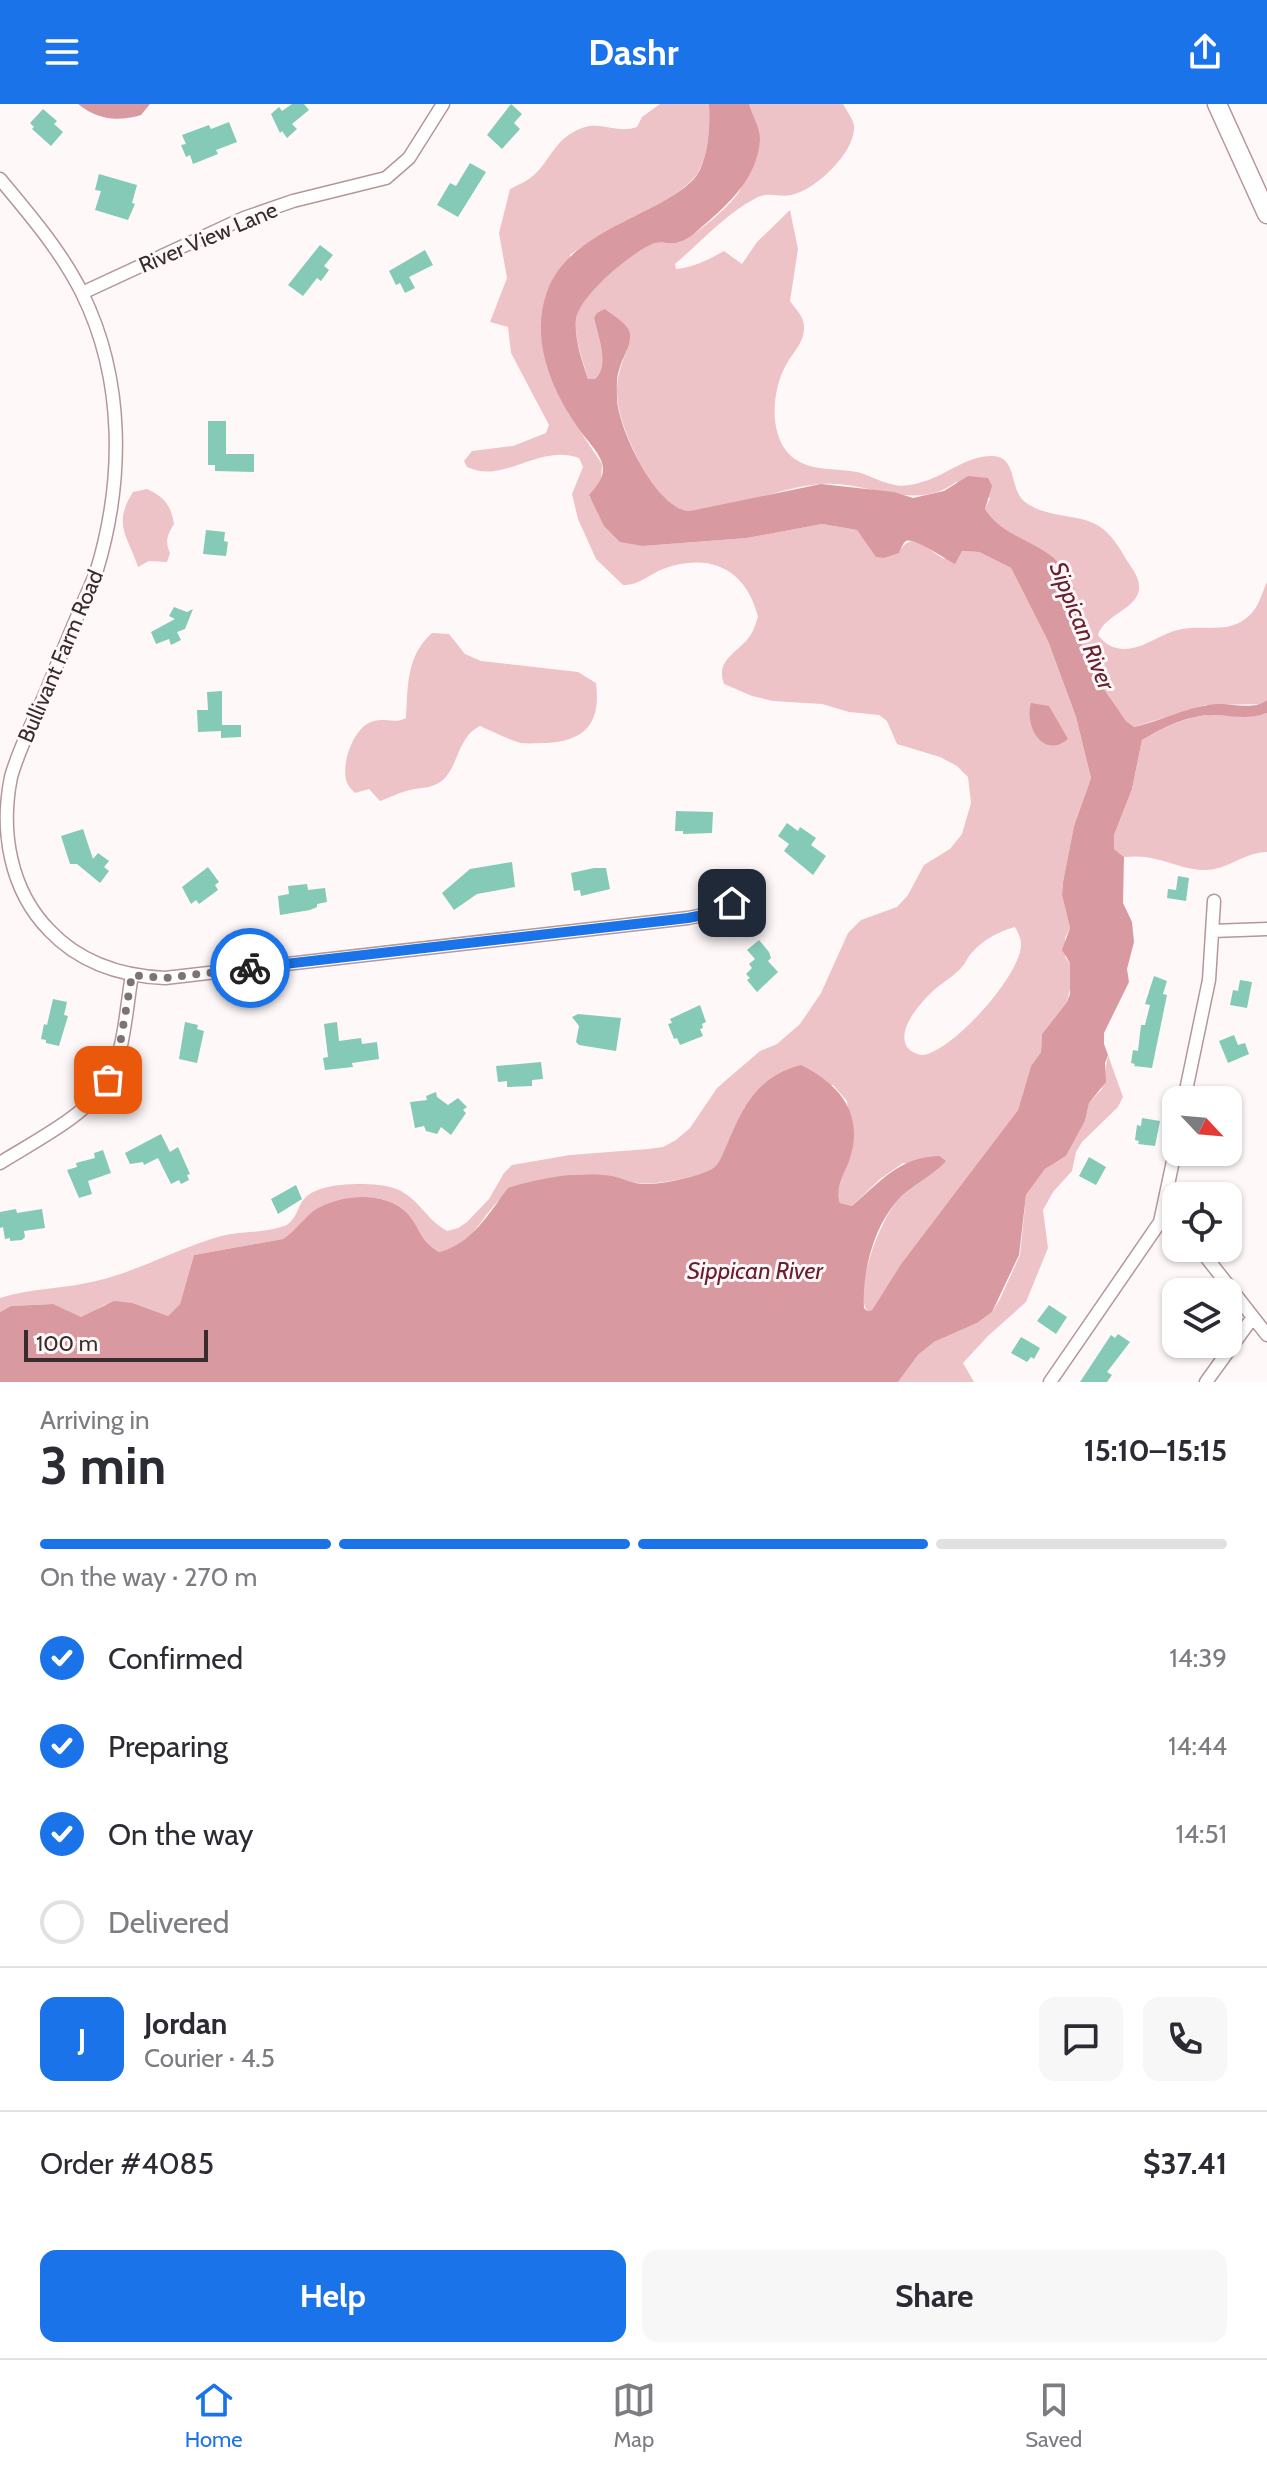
<!DOCTYPE html>
<html lang="en">
<head>
<meta charset="utf-8">
<style>
	:root { --surface:#fff; --page:#f7f7f7; --text:#2b2b33; --muted:#7c7c81; --line:#e1e1e2; --accent:#1a73e8 }
	body { margin:0; font-family:Cabin,sans-serif; background:var(--page); color:var(--text); height:100vh; display:flex; flex-direction:column; font-size:30px; white-space:nowrap }
	* { box-sizing:border-box; margin:0 }
	p { font-size:26px; color:var(--muted) }
	.icon { flex:none; width:44px; height:44px; fill:none; stroke:currentColor; stroke-width:2; stroke-linecap:round; stroke-linejoin:round }
	.map { position:relative; height:1278px; overflow:hidden }
	.details { display:flex; flex-direction:column; background:var(--surface); flex:1 }
	.details>* { flex:none }
	.needle { width:52px; rotate:116deg }
	.fabs { position:absolute; left:1162px; top:982px; display:grid; gap:16px }
	.fabs a { display:grid; place-items:center; width:80px; height:80px; border-radius:16px; background:var(--surface); box-shadow:0 2px 6px #0004; font-size:40px }
	.scale { position:absolute; left:24px; bottom:20px; width:184px; box-sizing:border-box; padding-left:8px; border:4px solid #382c2d; border-top:0; font-size:22px; line-height:28px; white-space:nowrap; color:#382c2d; -webkit-text-stroke:6px #fff8f9; paint-order:stroke }
	.pin { position:absolute; display:grid; place-items:center; width:68px; height:68px; color:#fff; margin:-34px; border-radius:16px; box-shadow:0 4px 12px #0006 }
	.courier { position:absolute; display:grid; place-items:center; width:80px; height:80px; margin:-40px; border:6px solid #1a73e8; border-radius:50%; background:#fff; color:#222; box-shadow:0 2px 10px #0007 }
	.summary em { font-style:normal; font-weight:800 }
	.summary div { display:flex; flex-direction:column-reverse }
	.summary { display:flex; align-items:center; justify-content:space-between; height:136px; padding:0 40px }
	h1 { font-size:52px; font-weight:800; line-height:60px }
	.bar { display:grid; grid-template-columns:repeat(4,1fr); gap:12px 8px; align-content:center; height:96px; padding:0 40px }
	.bar i { height:10px; border-radius:6px; background:var(--line) }
	.bar .on { background:var(--accent) }
	.bar p { grid-column:span 4 }
	.line { display:flex; align-items:center; gap:20px; padding:0 40px; border-top:2px solid var(--line) }
	.line div { flex:1 }
	.round { display:grid; place-items:center; flex:none; width:84px; height:84px; border-radius:16px; background:var(--page) }
	ol { padding:0 40px; list-style:none }
	li { display:flex; align-items:center; gap:24px; height:88px }
	li p { margin-inline-start:auto }
	li .icon { padding:8px; border-radius:50%; background:var(--accent); color:#fff; stroke-width:4 }
	li:last-child { color:var(--muted) }
	li i { width:44px; height:44px; border:4px solid var(--line); border-radius:50% }
	.primary-button { display:flex; gap:16px; margin-top:auto; padding:16px 40px }
	.primary-button a { flex:1; height:92px; border-radius:16px; background:var(--accent); color:#fff; font-size:32px; font-weight:800; line-height:92px; text-align:center }
	.primary-button a+a { background:var(--page); color:var(--text) }
	header { display:flex; justify-content:space-between; align-items:center; height:104px; padding:0 40px; background:var(--accent); color:#fff; font-size:36px; font-weight:800 }
	.dock { display:flex; justify-content:space-around; align-items:center; height:112px; border-top:2px solid var(--line); background:var(--surface); font-size:22px; color:var(--muted) }
	.dock a { display:grid; justify-items:center; gap:4px }
	.dock .on { color:var(--accent) }
	.map>svg:first-child { display:block }
	.green { fill:#eec3c7; fill-rule:evenodd }
	.water { fill:#d899a0 }
	.building { fill:#84cab6 }
	.lines { fill:none; stroke-linecap:round; stroke-linejoin:round }
	.minor-casing { stroke:#b4979a; stroke-width:15 }
	.highway-casing { stroke:#b4979a; stroke-width:21 }
	.minor { stroke:#fff; stroke-width:12 }
	.highway { stroke:#fff; stroke-width:18 }
	.done { stroke:#7e7374; stroke-width:8; stroke-dasharray:0 14.4 }
	.route { stroke:#1a73e8; stroke-width:10 }
	.labels { text-anchor:middle; stroke-width:6; stroke-linejoin:round; paint-order:stroke }
	.street-label { font-size:22px; fill:#382c2d; stroke:#fff8f9 }
	.water-label { font-size:24px; font-style:italic; fill:#6b2030; stroke:#fff8f9 }
</style>
</head>
<body>
<header><svg class="icon" aria-label="menu" viewBox="0 0 24 24"><path d="M4 6h16M4 12h16M4 18h16"/></svg>Dashr<svg class="icon" aria-label="share" viewBox="0 0 24 24"><path d="M12 15V3M7 8l5-5 5 5M5 13v7h14v-7"/></svg></header>
<div class="map">
<svg width="1267" height="1278" viewBox="0 0 1267 1278">
	<rect width="100%" height="100%" fill="#fff8f9"/>
	<path class="green" d="M660,0H709C710,21 709,48 699,67C684,95 600,129 570,151L568,309L602,360L601,378L589,392L596,403L643,442L747,434L822,420L857,426L863,434L898,449C913,424 925,444 944,455L962,447L979,448L1011,464L1048,537L1076,613L1091,674L1074,722L1063,778L1062,791L1070,824L1065,834V853L1070,859L1071,881L1067,898L1042,930L1041,948L1031,962L1018,1006L901,1160L872,1206L867,1207C853,1186 881,1114 898,1096C909,1084 925,1075 938,1065L903,1059L880,1075L852,1102L840,1099L837,1084L852,1047L847,997L833,981L745,1003C738,1018 723,1061 710,1067C696,1073 653,1082 638,1079C616,1075 595,1067 572,1071C562,1073 503,1092 498,1097C478,1118 473,1140 439,1148C419,1136 421,1125 408,1110C387,1087 345,1091 320,1103C308,1108 297,1126 283,1135L194,1151L180,1200L168,1212L123,1198L104,1201L89,1211L80,1213L52,1200L11,1202L0,1208V1194C31,1184 64,1185 96,1177C139,1167 178,1144 221,1132C241,1127 262,1129 281,1123C298,1119 296,1101 307,1092C323,1079 359,1079 378,1081C417,1084 420,1112 447,1127L458,1124L467,1118L489,1095L504,1069L512,1061L570,1051L648,1045L663,1043L676,1036L690,1024L717,984L760,947L777,940L800,920L821,889L848,829L861,816L897,803L908,791L924,761L950,745L962,730L971,699L968,673L957,662L940,653L897,640L887,617L879,611L849,608L822,600L773,597L752,592L724,580C716,558 733,551 746,537C752,531 755,522 758,513C746,465 710,448 663,465C650,470 638,482 623,481L596,455L578,415L572,390L583,363L579,354C538,339 505,381 467,363L464,357L472,347L513,342L546,329L549,321L511,249L508,223L490,218L507,174L499,129L510,85C520,80 530,76 537,68C554,50 555,35 582,24C601,17 616,30 637,23L642,13ZM1015,823C1018,828 1021,834 1021,840C1022,870 953,947 923,951C917,951 910,947 907,943C896,925 922,897 934,886C942,879 951,874 958,867C963,863 966,857 969,852C981,837 997,828 1015,823Z
		M749,0H843C847,7 853,15 854,22C856,48 815,87 791,91C778,94 771,87 756,94C725,110 701,138 675,160L676,165C694,163 708,156 724,147L742,160L757,138L790,106L798,145L790,197C796,206 804,212 804,223C805,238 793,248 786,261C772,286 768,331 791,352C810,369 838,363 861,369C872,373 884,379 895,381C904,383 917,380 925,377C948,370 968,351 993,352C1018,353 1009,386 1025,398C1048,415 1078,409 1099,422C1110,429 1120,444 1126,455C1131,463 1139,472 1139,482C1141,504 1104,510 1098,531C1105,540 1113,545 1125,545C1143,545 1160,530 1178,526C1200,520 1226,530 1245,515C1259,505 1260,493 1267,478V596L1264,600L1205,601L1134,623L1126,617C1113,596 1090,570 1084,547C1077,513 1086,497 1063,464C1042,435 1005,438 985,405L990,394L956,378C916,409 867,376 821,380C778,383 730,408 689,407C656,406 622,328 618,300C615,281 619,264 627,247L594,214C598,232 610,262 595,275H588C583,256 574,234 576,214C579,192 634,145 655,139C663,137 672,141 679,138C694,133 733,100 740,86C745,76 749,14 749,0Z
		M147,385C164,393 171,401 174,420C167,431 165,438 170,449L167,458L149,457L138,463C128,432 112,421 133,388Z
		M432,529L449,530L465,550L481,557L578,568L596,579C601,619 586,637 546,639C538,639 529,640 521,639C507,635 494,628 480,622C459,632 459,658 445,674C434,685 423,683 410,686C400,688 389,694 380,697L369,685L355,689C352,686 349,683 347,679C340,661 354,621 374,617C386,614 395,620 406,614C408,582 406,552 432,529Z
		M1267,609V748C1245,748 1227,766 1206,766C1176,766 1160,749 1124,753L1114,745V731L1132,685L1142,636C1163,624 1185,613 1209,611C1228,610 1249,616 1267,609Z
		M1108,951L1123,993L1118,1003L1082,1038L1076,1048L1072,1067L1053,1088L1043,1106L1048,1144L1026,1198L988,1232L963,1259L974,1278H898L918,1251L934,1238L977,1219L992,1208L1000,1195L1020,1151L1026,1091L1045,1065L1066,1052L1085,1017L1089,999L1102,985Z"/>
	<path class="water" d="M78,0H150L141,11C118,18 98,16 78,0Z
		M709,0H749C752,11 760,24 760,35C758,72 731,98 704,121C697,127 689,135 679,138C672,141 663,137 655,139C634,146 579,192 576,215C574,234 582,257 588,275H595C610,262 598,232 594,214L597,209L605,205C612,211 629,220 630,230C631,243 622,254 619,266C616,274 617,287 617,296C619,325 655,403 688,407C692,407 696,406 700,405L821,380L894,388L913,394L944,387L968,372L988,374L992,382L985,405C1004,436 1043,436 1063,464C1086,497 1076,513 1084,547C1090,570 1113,596 1126,617L1134,623C1162,617 1190,601 1219,600C1233,600 1256,606 1267,596V609C1248,616 1234,612 1216,611C1190,610 1164,623 1142,636L1132,685L1114,731V745L1124,753L1123,799L1132,818L1134,838L1127,865L1129,878L1104,929V940L1108,951L1105,959L1106,978L1089,999L1085,1017L1066,1052L1045,1065L1026,1091L1019,1151L992,1208L977,1219L934,1238L918,1251L898,1278H0V1208L11,1202L53,1200L81,1213L114,1197L132,1199L168,1212L180,1200L194,1151L283,1135C297,1126 308,1108 320,1103C345,1090 387,1087 408,1110C421,1125 419,1136 439,1148C472,1140 489,1109 508,1084C540,1074 578,1067 612,1072C622,1074 631,1079 642,1080C659,1081 692,1074 708,1067C719,1063 721,1053 726,1043C743,1003 756,973 801,961C841,981 865,1011 849,1057C843,1073 835,1082 840,1099L852,1102C880,1078 899,1053 939,1052L946,1057C932,1073 911,1081 897,1097C873,1124 862,1169 864,1204L867,1207L872,1206L901,1160L1018,1006L1031,962L1041,948L1042,930L1067,898L1070,890V859L1062,846L1070,824L1062,791L1063,778L1074,722L1091,674L1076,613L1048,537L1011,464L979,448L962,447L955,460C945,455 914,433 906,437C903,439 900,446 899,449L884,454L876,453L857,426L822,420L747,434L643,442L620,438L604,422L589,391C597,382 606,372 602,359C599,348 585,334 578,324C551,285 530,235 547,188C564,139 622,121 664,97C677,89 693,80 700,66C709,46 710,21 709,0Z
		M1031,599L1049,602L1068,635C1043,656 1024,622 1031,599Z"/>
	<path class="building" d="M292,0H304L309,6L292,20L297,25L287,34L282,27L280,29L271,10L279,3L282,7Z
		M511,0L522,10L514,19L520,25L502,45L487,31Z
		M43,5L57,17L54,20L63,28L51,42L32,25L34,23L30,19Z
		M229,18L237,38L216,46L218,50L193,60L190,51L186,53L181,41L186,40L182,31L209,21L211,25Z
		M470,59L486,68L458,113L437,101L450,79L456,82Z
		M99,70L137,81L132,99L135,100L128,116L95,106L101,87L95,86Z
		M320,141L333,151L324,162L329,166L321,177L317,174L303,192L288,181Z
		M425,146L433,161L409,173L415,184L405,189L400,179L396,181L389,167Z
		M208,317H226V350H254V368L215,367V361H208Z
		M206,426L225,428L224,437L228,438L226,452L203,450Z
		M174,503L187,508L193,505L185,525L177,528L181,536L171,541L169,535L156,540L151,528L175,515L169,512Z
		M222,587V621H241V633L221,634V627L198,628L197,606H208L207,588Z
		M676,707L713,708L712,729L683,730V727H675Z
		M787,719L798,727L800,723L816,734L811,741L826,752L813,771L784,747L789,740L778,732Z
		M83,725L93,755L98,749L109,757L104,763L109,767L100,779L77,760H70L61,732Z
		M512,758L515,783L477,790L454,806L442,789L470,765Z
		M208,763L219,778L215,781L218,786L199,800L196,796L191,800L182,783Z
		M594,764H606L610,785L581,792L580,786L574,787L571,769Z
		M1178,772L1189,774L1186,797L1167,794L1168,785L1176,786Z
		M307,780L308,786L325,784L327,798L317,800V803L310,806L280,811L278,792L289,790L288,782Z
		M759,836L769,848L771,854L768,857L778,868L757,888L747,876L750,874L746,870L752,864L749,860L755,855L747,846Z
		M1154,872L1167,877L1163,890L1167,891L1152,964L1134,962L1135,960L1131,959L1133,946L1138,947L1141,921H1145L1150,901L1145,900Z
		M1240,876L1252,878L1247,904L1230,901L1233,886L1238,887Z
		M53,895L67,898L64,911L68,912L59,942L46,939V936L41,935L44,920L47,921Z
		M700,901L706,918L702,920L703,924L700,925L703,932L680,941L677,934L674,935L668,920L672,919L670,915Z
		M578,910L621,914L616,947L579,941L576,938L579,922L572,913Z
		M185,918L198,921L197,925L204,927L197,959L179,955Z
		M337,918L339,937L361,934L362,940L377,938L379,955L352,959L353,963L325,966L323,954L328,953L324,920Z
		M1234,931L1238,941L1245,939L1249,950L1228,959L1219,937Z
		M541,958L543,975L532,976V982L507,983V977L498,978L496,962Z
		M436,988L437,993L448,1001L458,994L467,1003L463,1006L466,1009L451,1031L441,1023L437,1030L426,1027L424,1022L415,1024L410,998L427,996L426,992Z
		M1142,1014L1160,1017L1155,1042L1138,1040L1139,1037L1135,1036L1137,1021L1141,1022Z
		M161,1030L170,1048L178,1043L190,1070L187,1071L189,1076L181,1080L179,1076L171,1080L158,1054L144,1061L143,1058L130,1060L125,1049Z
		M103,1046L111,1069L88,1077L92,1090L79,1094L67,1066L77,1063L76,1059L95,1054L94,1049Z
		M1089,1053L1106,1063L1096,1081L1079,1072Z
		M296,1081L302,1095L278,1110L271,1095Z
		M16,1105L17,1109L42,1105L45,1124L24,1127L25,1133L22,1136L10,1137V1134L5,1135L3,1123L0,1124V1108Z
		M1049,1201L1067,1213L1056,1230L1037,1217Z
		M1118,1230L1130,1238L1107,1268L1112,1271L1107,1278H1080L1111,1231L1115,1234Z
		M1021,1233L1040,1244L1034,1255L1031,1253L1027,1258L1011,1249Z"/>
	<g class="lines">
		<g class="minor-casing">
			<path id="minor" d="M0,75C30,111 61,147 82,189C125,276 124,378 96,469C79,508 62,548 46,588C34,616 19,644 11,673C0,727 10,786 49,826C80,859 121,872 165,874L688,814L703,811L732,799
				M82,189L244,114L293,97L386,74L409,54L443,0
				M1212,827L1267,825
				M1184,996L1209,876L1214,797
				M0,1059C33,1038 90,1010 109,975C125,945 126,904 132,871
				M1165,1102L1176,1115
				M1199,1144L1267,1231
				M1050,1278L1160,1118L1176,1043
				M1206,1278L1253,1213"/>
		</g>
		<g class="highway-casing">
			<path id="highway" d="M1217,0L1267,110"/>
		</g>
		<use href="#minor" class="minor"/>
		<use href="#highway" class="highway"/>
	</g>
	<g class="lines">
		<path class="done" d="M108,976L118,952L132,871L165,874L250,864"/>
		<path class="route" d="M250,864L688,814L703,811L732,799"/>
	</g>
	<g class="labels">
		<g class="street-label">
			<text transform="translate(208 133) rotate(-23)" y="8">River View Lane</text>
			<text transform="translate(60 552) rotate(-67)" y="8">Bullivant Farm Road</text>
		</g>
		<g class="water-label">
			<text transform="translate(1082 522) rotate(68)" y="8">Sippican River</text>
			<text x="755" y="1175">Sippican River</text>
		</g>
	</g>
</svg>
<div class="fabs">
<a><svg class="needle" viewBox="-14 -14 28 28"><path d="M0-13l5 13h-10z" fill="#e53935"/><path d="M0 13l5-13h-10z" fill="#7c7c81"/></svg></a>
<a><svg class="icon" aria-label="locate" viewBox="0 0 24 24"><circle cx="12" cy="12" r="6"/><path d="M12 2v4M12 18v4M2 12h4M18 12h4"/></svg></a>
<a><svg class="icon" aria-label="layers" viewBox="0 0 24 24"><path d="M12 4l9 5-9 5-9-5zM3 14l9 5 9-5"/></svg></a>
</div>
<div class="scale">100 m</div>
<div class="pin" style="left:108px;top:976px;background:#ea580c"><svg class="icon" aria-label="bag" viewBox="0 0 24 24"><path d="M5 8h14l-1 12H6zM9 8a3 3 0 0 1 6 0"/></svg></div>
<div class="pin" style="left:732px;top:799px;background:#1f2937"><svg class="icon" aria-label="home" viewBox="0 0 24 24"><path d="M3 11l9-7 9 7M6 9v11h12V9"/></svg></div>
<div class="courier" style="left:250px;top:864px"><svg class="icon" aria-label="bike" viewBox="0 0 24 24"><circle cx="6" cy="16" r="4"/><circle cx="18" cy="16" r="4"/><path d="M6 16l4-8h5l3 8M10 8l3 8H6M13 5h3"/></svg></div>
</div>
<section class="details">
<div class="summary"><div><h1>3 min</h1><p>Arriving in</p></div><em>15:10–15:15</em></div>
<div class="bar"><i class="on"></i><i class="on"></i><i class="on"></i><i></i><p>On the way · 270 m</p></div>
<ol>
<li><svg class="icon" aria-label="check" viewBox="0 0 24 24"><path d="M5 12l5 5 9-10"/></svg>Confirmed<p>14:39</p></li>
<li><svg class="icon" aria-label="check" viewBox="0 0 24 24"><path d="M5 12l5 5 9-10"/></svg>Preparing<p>14:44</p></li>
<li><svg class="icon" aria-label="check" viewBox="0 0 24 24"><path d="M5 12l5 5 9-10"/></svg>On the way<p>14:51</p></li>
<li><i></i>Delivered</li>
</ol>
<div class="line" style="height:144px"><b class="round" style="background:var(--accent);color:#fff">J</b><div><b>Jordan</b><p>Courier · 4.5</p></div><a class="round"><svg class="icon" aria-label="chat" viewBox="0 0 24 24"><path d="M4 5h16v11H9l-5 4z"/></svg></a><a class="round"><svg class="icon" aria-label="phone" viewBox="0 0 24 24"><path d="M5 4h4l2 5-3 2q2 4 5 5l2-3 5 2v4C11 20 4 13 5 4z"/></svg></a></div>
<div class="line" style="height:104px"><div>Order #4085</div><b>$37.41</b></div>
<div class="primary-button"><a>Help</a><a>Share</a></div>
</section>
<nav class="dock">
<a class="on"><svg class="icon" aria-label="home" viewBox="0 0 24 24"><path d="M3 11l9-7 9 7M6 9v11h12V9"/></svg>Home</a>
<a><svg class="icon" aria-label="map" viewBox="0 0 24 24"><path d="M3 6l6-2 6 2 6-2v14l-6 2-6-2-6 2zM9 4v14M15 6v14"/></svg>Map</a>
<a><svg class="icon" aria-label="saved" viewBox="0 0 24 24"><path d="M7 4h10v16l-5-4-5 4z"/></svg>Saved</a>
</nav>
</body>
</html>
